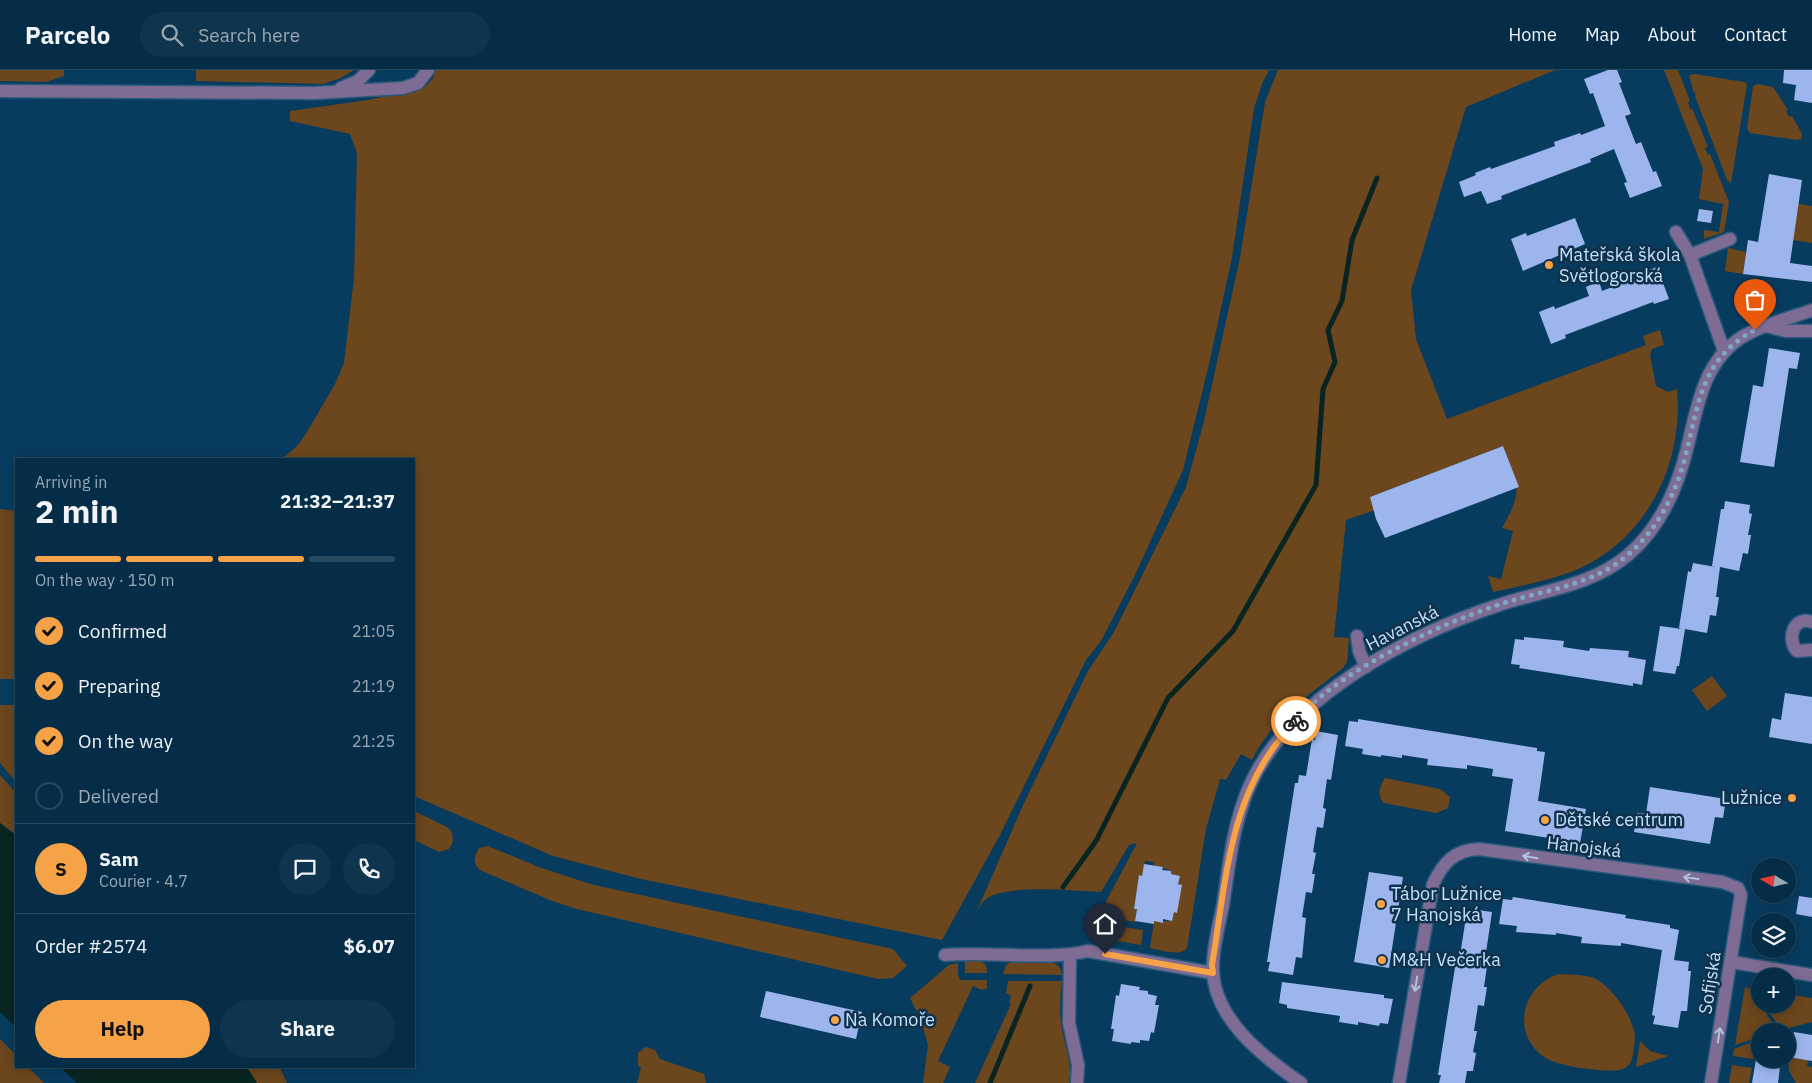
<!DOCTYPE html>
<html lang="en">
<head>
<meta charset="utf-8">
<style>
	:root { --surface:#062d47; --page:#0f354e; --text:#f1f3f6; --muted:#98a8b4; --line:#274960; --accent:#f6a247 }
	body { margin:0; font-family:"IBM Plex Sans",sans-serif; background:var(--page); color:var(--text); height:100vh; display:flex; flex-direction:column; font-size:19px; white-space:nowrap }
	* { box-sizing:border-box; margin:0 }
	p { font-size:16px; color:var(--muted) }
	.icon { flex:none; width:28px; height:28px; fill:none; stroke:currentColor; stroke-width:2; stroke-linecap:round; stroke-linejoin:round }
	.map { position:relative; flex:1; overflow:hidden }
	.sheet { position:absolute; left:15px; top:388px; width:400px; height:610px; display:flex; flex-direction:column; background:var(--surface); border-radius:0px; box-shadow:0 2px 12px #0003,0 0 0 1px var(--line) }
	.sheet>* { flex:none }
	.needle { width:32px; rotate:279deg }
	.controls { position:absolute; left:1751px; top:788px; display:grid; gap:10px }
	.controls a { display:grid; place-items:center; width:45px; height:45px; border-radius:50%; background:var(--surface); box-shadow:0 2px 12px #0003,0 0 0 1px var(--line); font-size:25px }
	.pin { position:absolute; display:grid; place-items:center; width:42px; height:42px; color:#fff; margin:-51px -21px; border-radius:50% 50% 50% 0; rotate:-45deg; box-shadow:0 0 5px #0007 }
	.pin .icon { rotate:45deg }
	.courier { position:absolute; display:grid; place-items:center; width:50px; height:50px; margin:-25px; border:4px solid #f6a247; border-radius:50%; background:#fff; color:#222; box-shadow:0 1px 6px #0007 }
	.head em { font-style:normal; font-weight:700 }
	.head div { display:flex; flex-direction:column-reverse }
	.head { display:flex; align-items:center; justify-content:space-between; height:85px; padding:0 20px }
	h1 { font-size:32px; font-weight:700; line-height:38px }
	.bar { display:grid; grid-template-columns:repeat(4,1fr); gap:8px 5px; align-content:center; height:60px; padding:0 20px }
	.bar i { height:6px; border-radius:4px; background:var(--line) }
	.bar .active { background:var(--accent) }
	.bar p { grid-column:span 4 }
	.line { display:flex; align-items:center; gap:12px; padding:0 20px; border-top:1px solid var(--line) }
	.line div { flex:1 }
	.round { display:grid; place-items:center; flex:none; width:52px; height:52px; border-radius:26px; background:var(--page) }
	ol { padding:0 20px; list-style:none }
	li { display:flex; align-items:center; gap:15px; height:55px }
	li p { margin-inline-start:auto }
	li .icon { padding:5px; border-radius:50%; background:var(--accent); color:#111; stroke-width:4 }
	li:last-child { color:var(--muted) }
	li i { width:28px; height:28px; border:2px solid var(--line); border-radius:50% }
	.cta { display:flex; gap:10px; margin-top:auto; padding:10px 20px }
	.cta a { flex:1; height:58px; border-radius:30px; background:var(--accent); color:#111; font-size:20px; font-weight:700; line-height:58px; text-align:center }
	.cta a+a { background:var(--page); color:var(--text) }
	header { display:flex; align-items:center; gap:30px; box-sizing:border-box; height:70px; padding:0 25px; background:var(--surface); border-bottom:1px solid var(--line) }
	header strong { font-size:24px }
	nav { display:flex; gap:28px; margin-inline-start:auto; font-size:18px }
	.search { width:350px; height:45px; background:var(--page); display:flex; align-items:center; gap:12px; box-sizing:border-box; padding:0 18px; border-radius:28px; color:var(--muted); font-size:19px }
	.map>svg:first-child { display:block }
	.green { fill:#6c461c }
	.water { fill:#092522 }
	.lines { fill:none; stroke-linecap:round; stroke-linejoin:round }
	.stream { stroke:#092522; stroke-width:5 }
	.building { fill:#9cb6ed }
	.minor-casing { stroke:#295a7b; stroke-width:15 }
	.minor { stroke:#7e6c95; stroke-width:12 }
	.oneway { stroke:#b0c3e2 }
	.done { stroke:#80a7c4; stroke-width:5; stroke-dasharray:0 9 }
	.route { stroke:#f6a247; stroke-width:6 }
	.poi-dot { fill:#f6a247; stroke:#10314b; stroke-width:2 }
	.labels { text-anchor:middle; stroke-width:5; stroke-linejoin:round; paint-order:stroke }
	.poi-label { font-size:18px; fill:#c1e0fb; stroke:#10314b; text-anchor:start }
	.street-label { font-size:18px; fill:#c1e0fb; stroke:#10314b }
</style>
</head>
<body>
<header>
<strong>Parcelo</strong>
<div class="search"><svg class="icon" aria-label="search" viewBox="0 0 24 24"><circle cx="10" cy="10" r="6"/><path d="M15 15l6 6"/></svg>Search here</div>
<nav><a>Home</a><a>Map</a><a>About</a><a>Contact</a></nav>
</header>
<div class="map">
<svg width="1812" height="1013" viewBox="0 0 1812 1013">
	<rect width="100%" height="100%" fill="#083c5f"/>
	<path class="green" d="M0,0H64V6L46,12L0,11Z
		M196,0H354L341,8L323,14L196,11Z
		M433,0H1269L1262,14L1254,38L1232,187L1209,294L1183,400L1134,507L1101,571L1086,590L1000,765L942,870L641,809L553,786L414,726V389H282L299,374L310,357L335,314L344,293L354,208L357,83L350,64L290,51V41L368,30L425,17L434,7Z
		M1278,0H1555L1466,37L1411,220L1416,269L1447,349L1646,275L1643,266L1660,260L1664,275L1652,279L1650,285L1656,316L1668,322L1677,319C1684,396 1645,473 1571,502C1547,511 1519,516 1493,522L1488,506L1501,509L1513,461L1502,458C1524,419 1518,416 1503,376L1370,427L1375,440L1346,450L1334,567L1349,568L1347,592L1343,598C1309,625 1271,650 1252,690L1241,684L1226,710L1220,709L1206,759L1187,878C1180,887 1161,880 1150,878L1154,851H1172L1174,842H1177L1181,815L1178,814L1179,806L1171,804V801L1154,795V792L1145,791L1142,806H1139L1134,838L1137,839L1135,852L1102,846L1101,841L1137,773L1129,775L1101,822C1076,821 1004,813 985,830C978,837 974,847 970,857L1024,733L1088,601L1114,562L1186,417L1204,351L1240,188L1265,32Z
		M1664,0H1678L1690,31L1688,32L1690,39L1692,38L1708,77L1705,78L1708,85L1710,84L1729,132L1724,162L1704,169V160L1719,162L1723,134L1699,129L1703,99Z
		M1695,4L1744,12L1747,14L1731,113L1727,110L1695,26L1696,23H1694L1689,5Z
		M1758,14L1773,17L1788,40L1786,41L1789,47L1792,46L1802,64L1801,69L1797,70L1750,63L1747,59L1753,16Z
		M1798,134L1812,136V173L1792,170Z
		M1728,178L1746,182L1743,204L1725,201Z
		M0,439L16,441V609H0Z
		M1712,606L1727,626L1707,641L1692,620Z
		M0,635H16V712L0,693Z
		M0,705L16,723V765L0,753Z
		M1385,708L1440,719L1450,727L1448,738L1436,743L1384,733C1376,724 1380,717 1385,708Z
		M414,741L447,757L452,762L453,772L449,779L439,782L414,770Z
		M488,776L541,798L594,815L893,879L907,896L893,908L878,909L577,839L552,831L480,800C472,792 474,788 479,778Z
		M1103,854L1143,860L1141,875L1099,868L1094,860Z
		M965,889C976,890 988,889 987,903H965Z
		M1013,891C1028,891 1061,884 1062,905L1003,904L1006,895Z
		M958,893V905L960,910H987V918L982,920L973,916L938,991L950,997L943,1013H923L928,975L922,953L910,928L949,895Z
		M1559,904C1569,905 1587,904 1596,909C1612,918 1630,943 1634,961C1636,968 1634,977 1633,984C1632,992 1628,999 1619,1000C1602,1002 1559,997 1544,987C1511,964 1521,916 1559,904Z
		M1008,911H1062C1060,928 1059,943 1062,959C1065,978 1073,993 1069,1013H975L1011,934L1009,933L1011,926L1006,923Z
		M1745,917L1749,918L1778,961H1760V967L1735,975Z
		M1788,924L1812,928V952L1781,960L1764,934H1788Z
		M0,969L16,985V996H27L44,1013H0Z
		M1640,971L1650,981L1668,986L1636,997Z
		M1756,971L1753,989L1733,986L1734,979Z
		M646,977L655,980L660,989L704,1004L706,1013H637L641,998L638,995V983Z
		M1788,987L1808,990L1807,996L1812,997V1013H1796L1789,1001Z
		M1732,995L1752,998L1749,1013H1729Z
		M246,996H279L287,1013H257Z"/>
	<path class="water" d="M0,753L16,765V957L0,942Z
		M59,996H246L257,1013H77Z"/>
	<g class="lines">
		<path class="stream" d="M1063,817L1096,771L1168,628L1233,561L1316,415L1323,319L1335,292L1328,260L1342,231L1352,170L1377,108
			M990,1013L1030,916"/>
	</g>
	<path class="building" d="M1608,0H1617L1622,12L1619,13L1631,44L1625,46L1636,74L1641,72L1653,102L1656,101L1662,116L1630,128L1624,113L1627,112L1614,79L1590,89L1591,92L1501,126L1502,129L1487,134L1481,121L1464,127L1459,112L1476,105L1475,103L1490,97L1491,99L1555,76L1554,72L1580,63L1581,65L1605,56L1593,23L1590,24L1584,9Z
		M1784,0H1812V33L1794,30L1796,15L1783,13Z
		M1769,104L1802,110L1790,193L1812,196V212L1743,204L1748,170L1758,172Z
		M1699,139L1713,141L1711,153L1697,151Z
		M1575,148L1585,174L1523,201L1511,169L1526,163L1527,166Z
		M1657,197L1669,229L1654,234L1653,232L1565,265L1566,268L1551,274L1539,242L1554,236L1555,239L1589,226L1586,217L1599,211L1602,221L1643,205L1642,203Z
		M1769,278L1800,283L1797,299L1789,298L1774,397L1740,392L1753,315L1763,317Z
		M1503,376L1519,417L1385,468L1376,449L1370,427Z
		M1725,431L1750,435L1749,443L1752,444L1748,465H1751L1748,484L1743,483L1739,501L1720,497L1716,527H1719L1716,546L1710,545L1707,563L1685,559L1679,596H1677L1675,604L1653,601L1660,556L1682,559L1679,558L1688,501L1691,502L1693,493L1716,497L1712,496L1721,439H1724Z
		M1524,567L1564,571L1563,577L1589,581L1590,578L1629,581L1628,587L1646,590L1642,615L1633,613V616L1519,598L1520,595L1511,594L1515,569L1524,570Z
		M1785,623L1812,627V674L1769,667L1772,648L1781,650Z
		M1358,649L1537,678V681L1545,682L1538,731L1586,739L1580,773L1505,761L1513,709L1492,706L1493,699L1467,695V699L1427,695L1428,689L1402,685V688L1381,685V687L1362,684L1363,679L1345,676L1349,651L1358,652Z
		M1316,661L1338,665L1331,710L1327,709L1323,738L1326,739L1323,758L1317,757L1313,782L1316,783L1312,804H1315L1312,823L1306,822L1302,847L1306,848L1302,888L1296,887L1293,905L1268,901L1270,892H1267L1295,713H1298L1299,705L1306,706L1312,669L1315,670Z
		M1650,717L1726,729L1723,748L1715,747L1710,774L1634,762L1637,743L1646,744Z
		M1144,794L1163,797L1162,800L1171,801V804L1180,806L1178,814L1182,815L1177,843L1174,842L1172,851L1163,849V853L1154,851V854L1135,851L1137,839H1134L1139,805L1142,806Z
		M1369,802L1403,807L1389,898L1354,892Z
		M1799,826L1812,828V847L1796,844Z
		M1513,827L1626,845L1625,848L1670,855V858L1679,860L1674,890L1689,892L1688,901H1691L1687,941H1681L1678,958L1653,954L1655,946L1652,945L1662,880L1621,873V876L1581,873L1582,867L1556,863V865L1516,862L1517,856L1499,854L1503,829L1512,830Z
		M1470,839L1492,842L1484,896H1487L1484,917H1487L1484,936L1478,935L1474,961H1477L1473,982L1476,983L1473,1001H1467L1465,1013H1439L1441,1005H1438L1456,891L1459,892L1466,847L1469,848Z
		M1282,912L1384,925V928L1393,929L1388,954L1380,953L1379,956L1358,952V955L1339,952L1340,946L1287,938V935L1279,933Z
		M1121,914L1140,917L1139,920L1148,921V924L1157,926L1155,935H1159L1154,963L1151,962L1149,971L1140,970V973L1131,972V974L1112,971L1114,959H1111L1116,925L1119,926Z
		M766,921L862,942L856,969L760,947Z
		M1794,962L1812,965V991L1788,987V973L1792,974Z
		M1756,989H1781L1778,1013H1752Z"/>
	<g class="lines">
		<g class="minor-casing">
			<path id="minor" d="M341,18L358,11L369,0
				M0,21L315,23L403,18L418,13L428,0
				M1676,162L1690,185L1724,281
				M1690,185L1730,169
				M1766,256L1786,261H1812
				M1812,552C1794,545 1786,569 1797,581L1812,580
				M1357,566L1359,581L1366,597
				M945,885C991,881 1044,891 1088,881L1213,903
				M1070,885L1069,953L1078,995L1077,1013
				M1731,892L1812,905
				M1301,1013C1263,987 1211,947 1213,896C1213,876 1219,855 1223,835C1229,795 1233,753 1250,715C1290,626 1410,564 1499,535C1544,520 1591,516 1628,485C1654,463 1671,431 1681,400C1696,355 1696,299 1739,269C1760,255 1788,249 1812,240
				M1399,1013L1433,814C1443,793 1454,780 1479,779L1722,812L1738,818L1741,825L1711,1013"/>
		</g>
		<use href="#minor" class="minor"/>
	</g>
	<defs><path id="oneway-shaft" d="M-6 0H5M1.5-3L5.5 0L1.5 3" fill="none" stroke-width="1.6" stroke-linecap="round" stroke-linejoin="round" transform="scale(1.25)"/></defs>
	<g class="oneway">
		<use href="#oneway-shaft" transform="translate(1530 787) rotate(-171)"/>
		<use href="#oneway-shaft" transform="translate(1691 808) rotate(-172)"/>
		<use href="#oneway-shaft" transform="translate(1416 914) rotate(99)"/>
		<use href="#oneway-shaft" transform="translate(1719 965) rotate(-81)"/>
	</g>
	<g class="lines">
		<path class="done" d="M1296,651C1306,640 1317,629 1329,620C1376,585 1445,552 1501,534C1546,519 1592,516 1629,484C1654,462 1673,429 1682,398C1699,342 1696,291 1755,260"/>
		<path class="route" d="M1105,884L1213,903L1212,895C1227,806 1229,718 1296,651"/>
	</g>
	<g class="poi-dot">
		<circle cx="1549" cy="195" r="5"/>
		<circle cx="1792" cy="728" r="5"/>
		<circle cx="1545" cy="750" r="5"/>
		<circle cx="1381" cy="834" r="5"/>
		<circle cx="1382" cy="890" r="5"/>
		<circle cx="835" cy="950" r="5"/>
	</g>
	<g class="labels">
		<g class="poi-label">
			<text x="1559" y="191">Mateřská škola<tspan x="1559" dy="21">Světlogorská</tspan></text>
			<text x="1782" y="734" text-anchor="end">Lužnice</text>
			<text x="1555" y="756">Dětské centrum</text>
			<text x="1391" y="830">Tábor Lužnice<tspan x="1391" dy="21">7 Hanojská</tspan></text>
			<text x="1392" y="896">M&amp;H Večerka</text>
			<text x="845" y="956">Na Komoře</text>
		</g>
		<g class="street-label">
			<text transform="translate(1402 558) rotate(-27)" y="6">Havanská</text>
			<text transform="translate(1584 777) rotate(7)" y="6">Hanojská</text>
			<text transform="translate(1710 913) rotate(-81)" y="6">Sofijská</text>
		</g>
	</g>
</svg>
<div class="controls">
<a><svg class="needle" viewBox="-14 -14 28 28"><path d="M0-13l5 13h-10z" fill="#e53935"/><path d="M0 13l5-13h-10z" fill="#98a8b4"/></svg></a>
<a><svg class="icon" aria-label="layers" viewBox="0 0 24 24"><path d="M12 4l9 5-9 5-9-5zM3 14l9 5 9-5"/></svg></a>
<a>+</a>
<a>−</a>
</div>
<div class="pin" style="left:1755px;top:260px;background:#ea580c"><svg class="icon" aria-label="bag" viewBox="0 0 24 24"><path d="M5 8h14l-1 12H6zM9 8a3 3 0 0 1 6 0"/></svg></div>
<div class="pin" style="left:1105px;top:884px;background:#1f2937"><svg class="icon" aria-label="home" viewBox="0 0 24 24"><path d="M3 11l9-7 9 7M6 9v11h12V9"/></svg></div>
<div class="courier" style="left:1296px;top:651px"><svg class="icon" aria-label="bike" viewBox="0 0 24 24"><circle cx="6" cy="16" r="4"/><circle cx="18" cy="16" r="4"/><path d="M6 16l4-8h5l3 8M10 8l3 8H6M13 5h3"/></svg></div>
<section class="sheet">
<div class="head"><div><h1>2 min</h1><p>Arriving in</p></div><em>21:32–21:37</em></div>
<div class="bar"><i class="active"></i><i class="active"></i><i class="active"></i><i></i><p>On the way · 150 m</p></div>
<ol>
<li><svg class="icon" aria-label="check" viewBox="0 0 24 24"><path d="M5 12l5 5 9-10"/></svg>Confirmed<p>21:05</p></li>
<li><svg class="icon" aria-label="check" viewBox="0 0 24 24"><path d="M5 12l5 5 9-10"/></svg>Preparing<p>21:19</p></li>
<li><svg class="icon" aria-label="check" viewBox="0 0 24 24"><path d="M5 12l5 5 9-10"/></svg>On the way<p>21:25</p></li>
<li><i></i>Delivered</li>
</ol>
<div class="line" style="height:90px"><b class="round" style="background:var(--accent);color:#111">S</b><div><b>Sam</b><p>Courier · 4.7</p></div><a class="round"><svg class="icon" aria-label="chat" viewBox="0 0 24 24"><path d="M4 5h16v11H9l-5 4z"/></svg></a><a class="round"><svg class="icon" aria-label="phone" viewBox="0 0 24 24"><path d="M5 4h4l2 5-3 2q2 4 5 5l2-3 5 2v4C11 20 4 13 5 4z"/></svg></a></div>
<div class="line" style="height:65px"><div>Order #2574</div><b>$6.07</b></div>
<div class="cta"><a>Help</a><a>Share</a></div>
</section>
</div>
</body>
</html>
